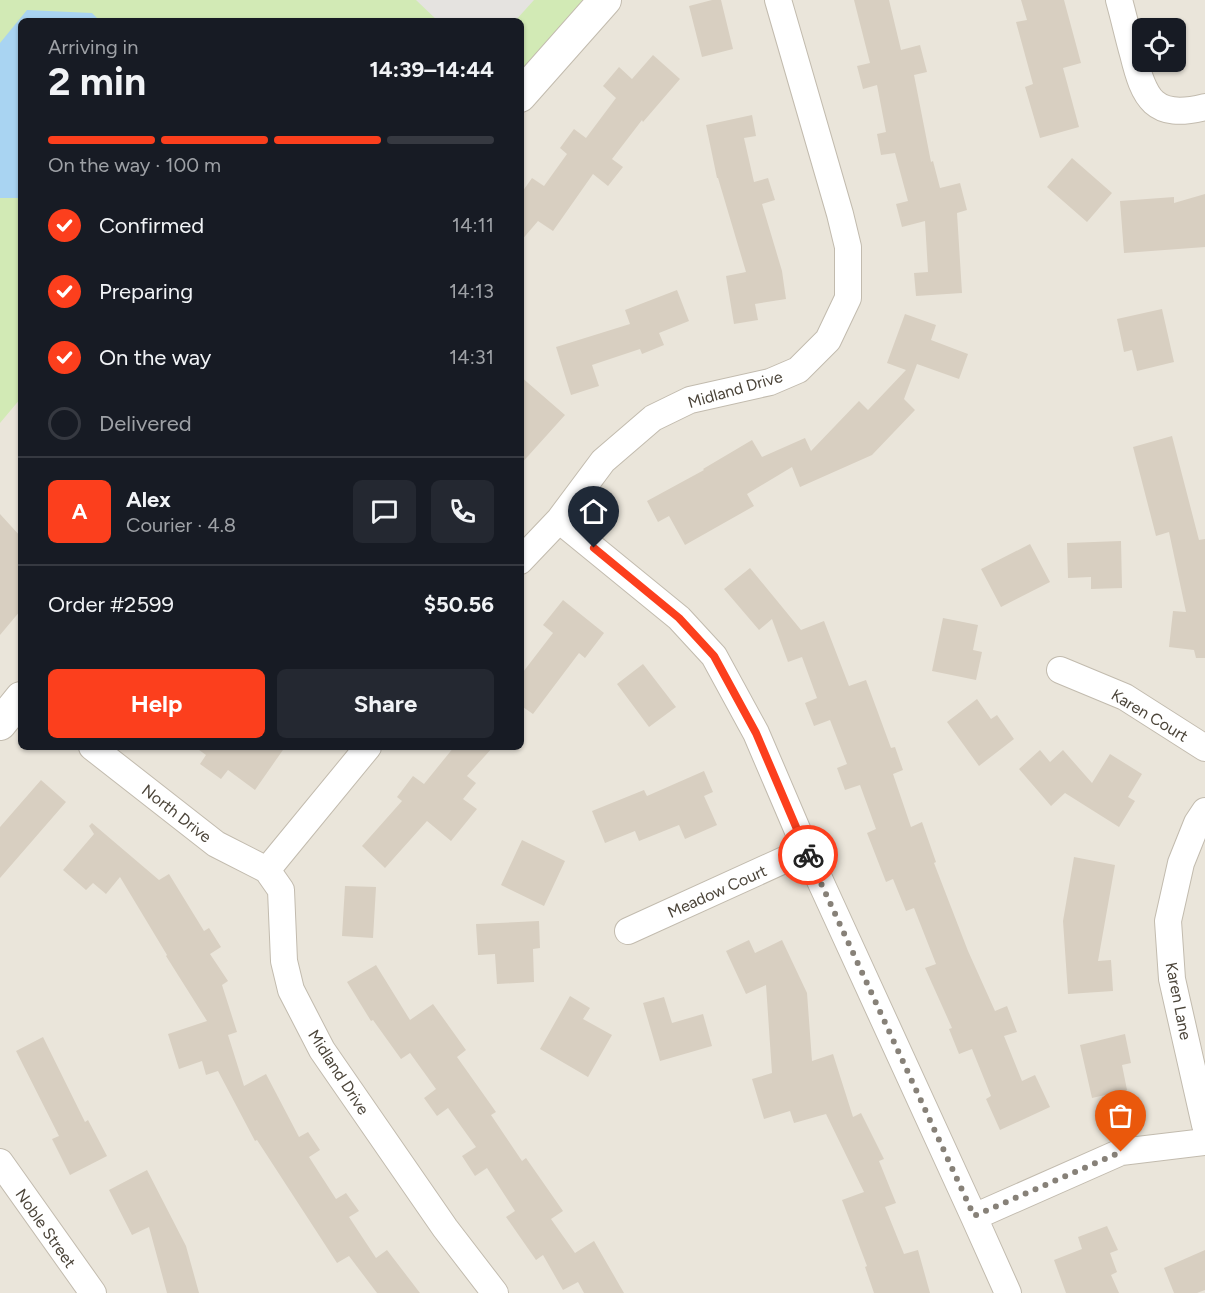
<!DOCTYPE html>
<html lang="en">
<head>
<meta charset="utf-8">
<style>
	:root { --surface:#171b24; --page:#242831; --text:#f1f3f6; --muted:#9ea1a6; --line:#363941; --accent:#fc3f1d }
	body { margin:0; font-family:Figtree,sans-serif; background:var(--page); color:var(--text); height:100vh; display:flex; flex-direction:column; font-size:22px; white-space:nowrap }
	* { box-sizing:border-box; margin:0 }
	p { font-size:20px; color:var(--muted) }
	.icon { flex:none; width:33px; height:33px; fill:none; stroke:currentColor; stroke-width:2; stroke-linecap:round; stroke-linejoin:round }
	.map { position:relative; flex:1; overflow:hidden }
	.sheet { position:absolute; left:18px; top:18px; width:506px; height:732px; display:flex; flex-direction:column; background:var(--surface); border-radius:9px; box-shadow:0 2px 4px #0004 }
	.sheet>* { flex:none }
	.controls { position:absolute; left:1132px; top:18px; display:grid; gap:12px }
	.controls a { display:grid; place-items:center; width:54px; height:54px; border-radius:9px; background:var(--surface); box-shadow:0 2px 4px #0004; font-size:30px }
	.pin { position:absolute; display:grid; place-items:center; width:51px; height:51px; color:#fff; margin:-62px -26px; border-radius:50% 50% 50% 0; rotate:-45deg; box-shadow:0 0 6px #0007 }
	.pin .icon { rotate:45deg }
	.courier { position:absolute; display:grid; place-items:center; width:60px; height:60px; margin:-30px; border:4px solid #fc3f1d; border-radius:50%; background:#fff; color:#222; box-shadow:0 2px 8px #0007 }
	.head em { font-style:normal; font-weight:700 }
	.head div { display:flex; flex-direction:column-reverse }
	.head { display:flex; align-items:center; justify-content:space-between; height:102px; padding:0 30px }
	h1 { font-size:39px; font-weight:700; line-height:45px }
	.bar { display:grid; grid-template-columns:repeat(4,1fr); gap:9px 6px; align-content:center; height:72px; padding:0 30px }
	.bar i { height:8px; border-radius:4px; background:var(--line) }
	.bar .on { background:var(--accent) }
	.bar p { grid-column:span 4 }
	.line { display:flex; align-items:center; gap:15px; padding:0 30px; border-top:2px solid var(--line) }
	.line div { flex:1 }
	.round { display:grid; place-items:center; flex:none; width:63px; height:63px; border-radius:9px; background:var(--page) }
	ol { padding:0 30px; list-style:none }
	li { display:flex; align-items:center; gap:18px; height:66px }
	li p { margin-inline-start:auto }
	li .icon { padding:6px; border-radius:50%; background:var(--accent); color:#fff; stroke-width:4 }
	li:last-child { color:var(--muted) }
	li i { width:33px; height:33px; border:3px solid var(--line); border-radius:50% }
	.action { display:flex; gap:12px; margin-top:auto; padding:12px 30px }
	.action a { flex:1; height:69px; border-radius:9px; background:var(--accent); color:#fff; font-size:24px; font-weight:700; line-height:69px; text-align:center }
	.action a+a { background:var(--page); color:var(--text) }
	.map>svg:first-child { display:block }
	.residential { fill:#eae5da; fill-rule:evenodd }
	.green { fill:#d2eab5 }
	.parking { fill:#e5e3e0 }
	.water { fill:#a9d4f2 }
	.building { fill:#d8cfc1 }
	.lines { fill:none; stroke-linecap:round; stroke-linejoin:round }
	.minor-casing { stroke:#c2bbae; stroke-width:28 }
	.tertiary-casing { stroke:#c2bbae; stroke-width:34 }
	.minor { stroke:#fff; stroke-width:26 }
	.tertiary { stroke:#fff; stroke-width:32 }
	.done { stroke:#878178; stroke-width:6; stroke-dasharray:0 10.8 }
	.route { stroke:#fc3f1d; stroke-width:8 }
	.labels { text-anchor:middle; stroke-width:5; stroke-linejoin:round; paint-order:stroke }
	.street-label { font-size:16px; fill:#4b4439; stroke:#fff }
</style>
</head>
<body>
<div class="map">
<svg width="1205" height="1293" viewBox="0 0 1205 1293">
	<rect width="100%" height="100%" fill="#f6f3ec"/>
	<path class="residential" d="M0,0H1205V1293H0ZM21,21H520V747H21ZM1143,28H1176V62H1143Z"/>
	<path class="green" d="M0,0H583L521,74L520,21H21V398L0,423Z"/>
	<path class="parking" d="M416,0H534L515,21H438Z"/>
	<path class="water" d="M27,10L92,13L100,21H21V198H0V43Z"/>
	<path class="building" d="M712,0H721L733,49L702,57L689,6Z
		M854,0H889L901,50L920,45L927,72L914,75L931,162L933,161L940,188L960,183L967,210L957,213L962,293L916,296L914,273L928,272L925,221L902,227L896,204L908,201L895,153L881,155L877,134L886,132L877,85L863,89L857,66L870,63Z
		M1021,0H1064L1081,63L1063,68L1079,127L1040,138L1025,87L1033,84L1016,22L1027,20Z
		M653,55L680,79L643,122L642,120L612,159L623,167L608,186L593,174L553,231L538,221L520,242V195L532,178L544,186L567,154L560,148L574,129L586,138L616,98L603,86L619,67L632,79Z
		M752,115L756,136L744,138L754,182L768,178L775,200L762,204L782,271L786,299L755,304L758,320L734,324L726,276L746,272L718,178H717L706,125Z
		M1072,158L1112,193L1087,222L1047,187Z
		M1205,194V247L1124,253L1120,201L1174,197V203Z
		M677,290L689,321L659,333L664,345L642,354L640,349L592,365L599,386L571,395L556,347L630,324L625,310Z
		M1162,309L1174,362L1137,371L1132,350L1124,352L1117,319Z
		M905,314L936,325L931,340L968,354L959,379L917,364L904,399L915,410L872,455L800,487L792,467L747,494L754,506L685,545L669,516L658,522L647,501L704,470L703,469L752,440L762,457L805,438L811,451L859,401L868,410L906,370L887,363Z
		M520,376L565,415L520,465Z
		M1172,436L1199,540L1205,539V658H1196L1194,650L1169,647L1173,611L1186,612L1169,532L1156,536L1133,447Z
		M0,514L21,537V610L0,635Z
		M1121,541L1122,588L1091,589V577L1068,578L1067,543Z
		M1030,544L1050,582L1001,607L981,569Z
		M750,568L801,630L824,621L849,686L866,680L891,748L895,747L903,770L893,774L911,827L922,822L936,862L934,863L968,951L995,1011L1007,1006L1017,1032L1004,1036L1022,1081L1035,1075L1050,1107L1000,1130L986,1099L991,1096L972,1049L959,1054L949,1029L952,1028L925,968L936,964L914,908L906,911L893,879L886,882L867,833L876,829L860,785L845,790L837,768L847,764L830,720L814,726L805,703L817,698L802,657L788,662L772,619L759,630L724,589Z
		M563,600L604,633L585,658L579,653L533,714L520,705V676L553,633L543,625Z
		M943,618L978,625L973,650L982,652L976,680L932,671Z
		M643,664L676,707L649,727L617,684Z
		M977,699L991,719L997,715L1014,739L979,766L947,722Z
		M195,747H285L255,790L228,770L221,779L200,764L206,755Z
		M454,747H493L467,776L476,783L463,799L477,809L451,841L427,821L385,868L362,846L402,801L397,797L413,776L424,784Z
		M1040,750L1050,762L1063,750L1092,783L1110,754L1142,774L1128,797L1135,801L1119,827L1065,793L1051,806L1019,769Z
		M704,771L713,792L704,796L717,825L685,839L679,825L639,841L635,831L605,843L592,811L644,790L647,796Z
		M41,780L66,802L0,878V827Z
		M92,823L159,880L169,874L204,931L209,928L221,947L210,954L228,981L222,985L237,1032L228,1035L244,1086L266,1074L299,1137L308,1132L320,1150L309,1157L336,1199L346,1193L359,1211L349,1217L376,1258L387,1250L420,1293H377L349,1256L337,1263L257,1140L255,1141L218,1071L206,1075L202,1061L179,1069L168,1034L207,1021L166,956L167,955L120,877L106,894L93,883L86,890L63,870L94,834L89,826Z
		M522,840L565,861L544,906L501,885Z
		M1074,857L1115,865L1098,961L1111,960L1113,991L1068,994L1063,921Z
		M345,886L376,887L373,938L342,936Z
		M539,921L540,948L533,949L534,982L497,984L495,954L478,955L476,924Z
		M749,940L755,953L782,940L807,993L812,1061L833,1054L853,1117L861,1113L884,1159L879,1161L896,1203L885,1207L904,1254L918,1250L930,1293H874L865,1267L867,1266L842,1200L864,1192L826,1114L794,1123L790,1111L764,1119L752,1079L772,1073L766,985L746,994L726,951Z
		M376,965L410,1020L433,1004L466,1050L457,1057L496,1112L491,1115L522,1161L526,1158L563,1211L551,1219L575,1253L594,1241L624,1293H584L578,1282L563,1290L543,1255L536,1260L506,1217L515,1211L487,1168L475,1176L462,1156L476,1147L448,1108L437,1116L424,1098L436,1089L410,1053L401,1059L373,1020L371,1021L347,982Z
		M570,996L590,1008L583,1019L612,1035L588,1077L540,1049Z
		M664,997L672,1023L703,1014L712,1046L660,1061L643,1003Z
		M1125,1034L1131,1063L1122,1065L1127,1090L1092,1098L1080,1045Z
		M43,1037L85,1122L88,1120L107,1156L70,1175L52,1139L59,1136L16,1051Z
		M147,1170L186,1246L199,1293H167L149,1227L132,1235L109,1190Z
		M1107,1226L1118,1250L1110,1253L1117,1272L1111,1275L1119,1293H1066L1054,1260L1082,1249L1078,1237Z
		M1205,1250V1290L1197,1293H1174L1164,1268Z"/>
	<g class="lines">
		<g class="minor-casing">
			<path id="minor" d="M1119,0C1124,18 1128,36 1133,54C1144,99 1154,120 1205,107
				M559,520L679,618L714,656L756,733L806,850L974,1217L1008,1293
				M520,561L559,520L603,461L653,418L690,400L770,382L798,370L828,340L848,298V247L840,214L778,0
				M1060,670L1125,697L1205,748
				M92,747L216,844L267,870
				M368,747L267,870L281,890L284,961L291,990L322,1050L445,1228L495,1293
				M1205,811L1197,823L1181,863L1168,921L1172,979L1205,1125
				M628,931L806,850
				M0,1162L93,1293
				M974,1217L1121,1152L1205,1142"/>
		</g>
		<g class="tertiary-casing">
			<path id="tertiary" d="M520,96L605,0
				M0,724L21,698"/>
		</g>
		<use href="#minor" class="minor"/>
		<use href="#tertiary" class="tertiary"/>
	</g>
	<g class="lines">
		<path class="done" d="M808,855L974,1216L1121,1152"/>
		<path class="route" d="M594,548L679,618L714,656L756,733L808,855"/>
	</g>
	<g class="labels">
		<g class="street-label">
			<text transform="translate(735 389) rotate(-16)" y="6">Midland Drive</text>
			<text transform="translate(1150 715) rotate(31)" y="6">Karen Court</text>
			<text transform="translate(177 813) rotate(38)" y="6">North Drive</text>
			<text transform="translate(717 891) rotate(-24)" y="6">Meadow Court</text>
			<text transform="translate(1179 1001) rotate(79)" y="6">Karen Lane</text>
			<text transform="translate(339 1072) rotate(57)" y="6">Midland Drive</text>
			<text transform="translate(46 1228) rotate(55)" y="6">Noble Street</text>
		</g>
	</g>
</svg>
<div class="controls">
<a><svg class="icon" aria-label="locate" viewBox="0 0 24 24"><circle cx="12" cy="12" r="6"/><path d="M12 2v4M12 18v4M2 12h4M18 12h4"/></svg></a>
</div>
<div class="pin" style="left:1121px;top:1152px;background:#ea580c"><svg class="icon" aria-label="bag" viewBox="0 0 24 24"><path d="M5 8h14l-1 12H6zM9 8a3 3 0 0 1 6 0"/></svg></div>
<div class="pin" style="left:594px;top:548px;background:#1f2937"><svg class="icon" aria-label="home" viewBox="0 0 24 24"><path d="M3 11l9-7 9 7M6 9v11h12V9"/></svg></div>
<div class="courier" style="left:808px;top:855px"><svg class="icon" aria-label="bike" viewBox="0 0 24 24"><circle cx="6" cy="16" r="4"/><circle cx="18" cy="16" r="4"/><path d="M6 16l4-8h5l3 8M10 8l3 8H6M13 5h3"/></svg></div>
<section class="sheet">
<div class="head"><div><h1>2 min</h1><p>Arriving in</p></div><em>14:39–14:44</em></div>
<div class="bar"><i class="on"></i><i class="on"></i><i class="on"></i><i></i><p>On the way · 100 m</p></div>
<ol>
<li><svg class="icon" aria-label="check" viewBox="0 0 24 24"><path d="M5 12l5 5 9-10"/></svg>Confirmed<p>14:11</p></li>
<li><svg class="icon" aria-label="check" viewBox="0 0 24 24"><path d="M5 12l5 5 9-10"/></svg>Preparing<p>14:13</p></li>
<li><svg class="icon" aria-label="check" viewBox="0 0 24 24"><path d="M5 12l5 5 9-10"/></svg>On the way<p>14:31</p></li>
<li><i></i>Delivered</li>
</ol>
<div class="line" style="height:108px"><b class="round" style="background:var(--accent);color:#fff">A</b><div><b>Alex</b><p>Courier · 4.8</p></div><a class="round"><svg class="icon" aria-label="chat" viewBox="0 0 24 24"><path d="M4 5h16v11H9l-5 4z"/></svg></a><a class="round"><svg class="icon" aria-label="phone" viewBox="0 0 24 24"><path d="M5 4h4l2 5-3 2q2 4 5 5l2-3 5 2v4C11 20 4 13 5 4z"/></svg></a></div>
<div class="line" style="height:78px"><div>Order #2599</div><b>$50.56</b></div>
<div class="action"><a>Help</a><a>Share</a></div>
</section>
</div>
</body>
</html>
